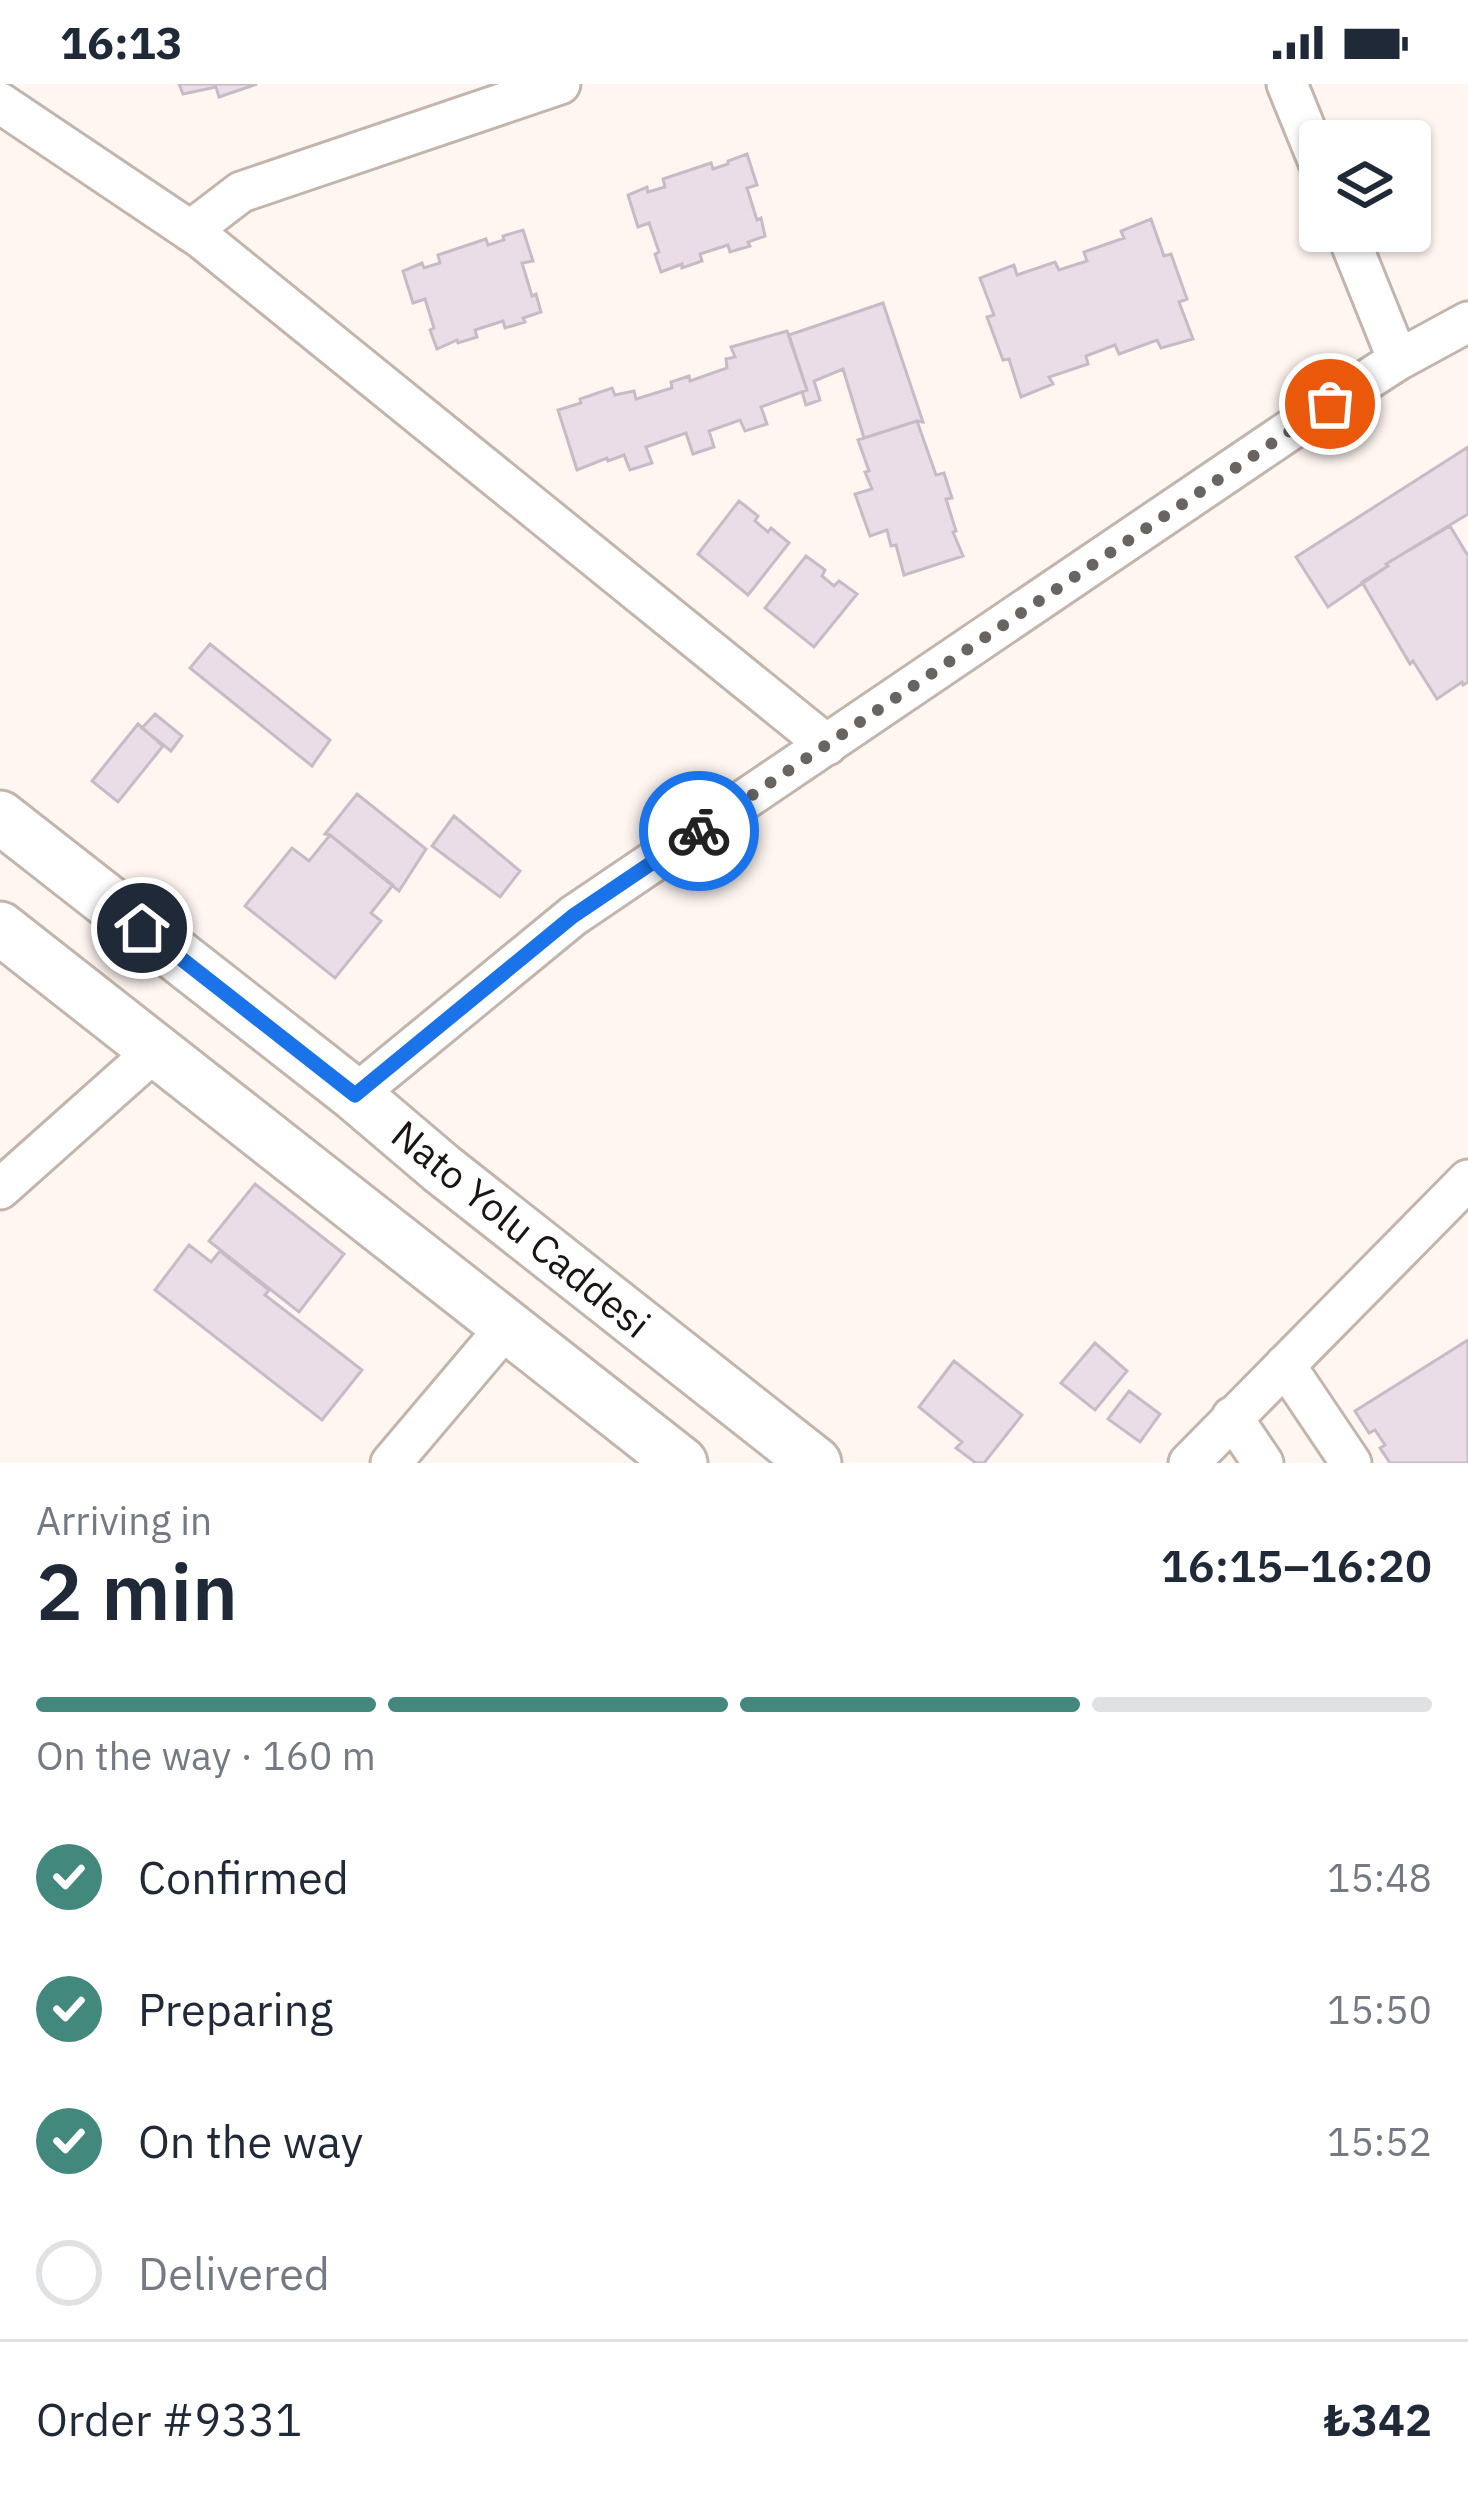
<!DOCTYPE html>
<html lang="en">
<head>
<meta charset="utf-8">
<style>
	:root { --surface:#fff; --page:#f2f2f3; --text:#1f2937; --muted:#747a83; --line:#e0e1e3; --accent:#43887d }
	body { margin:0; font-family:"IBM Plex Sans",sans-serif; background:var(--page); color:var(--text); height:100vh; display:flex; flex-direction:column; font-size:45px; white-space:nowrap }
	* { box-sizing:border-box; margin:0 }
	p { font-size:39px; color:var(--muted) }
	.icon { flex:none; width:66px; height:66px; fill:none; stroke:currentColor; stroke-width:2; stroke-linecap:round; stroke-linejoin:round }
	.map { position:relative; height:1379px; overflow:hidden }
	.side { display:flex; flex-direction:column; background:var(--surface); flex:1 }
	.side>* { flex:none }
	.buttons { position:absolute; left:1299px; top:36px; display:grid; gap:24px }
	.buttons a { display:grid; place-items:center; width:132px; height:132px; border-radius:12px; background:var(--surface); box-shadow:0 3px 9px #0004; font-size:60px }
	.pin { position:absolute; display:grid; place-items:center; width:102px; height:102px; color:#fff; margin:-51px; border:6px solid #fff; border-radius:50%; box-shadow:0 3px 12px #0007 }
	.courier { position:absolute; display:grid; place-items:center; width:120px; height:120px; margin:-60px; border:9px solid #1a73e8; border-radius:50%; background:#fff; color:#222; box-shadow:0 3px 15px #0007 }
	.head em { font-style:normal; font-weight:600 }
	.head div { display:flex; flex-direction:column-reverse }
	.head { display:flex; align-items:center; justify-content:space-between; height:204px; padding:0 36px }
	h1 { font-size:78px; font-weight:600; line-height:90px }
	.bar { display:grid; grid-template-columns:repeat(4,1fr); gap:18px 12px; align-content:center; height:144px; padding:0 36px }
	.bar i { height:15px; border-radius:9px; background:var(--line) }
	.bar .current { background:var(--accent) }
	.bar p { grid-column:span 4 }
	.line { display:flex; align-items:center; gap:30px; padding:0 36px; border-top:3px solid var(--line) }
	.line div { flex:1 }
	ol { padding:0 36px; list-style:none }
	li { display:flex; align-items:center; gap:36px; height:132px }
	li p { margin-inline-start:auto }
	li .icon { padding:12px; border-radius:50%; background:var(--accent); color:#fff; stroke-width:4 }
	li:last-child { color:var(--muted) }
	li i { width:66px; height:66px; border:6px solid var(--line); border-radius:50% }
	.status { display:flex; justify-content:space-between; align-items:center; height:84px; padding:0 60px; background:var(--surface); direction:ltr }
	.status svg { height:33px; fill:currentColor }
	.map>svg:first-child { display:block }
	.building { fill:#ebdde7; stroke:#c8bbc5; stroke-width:3 }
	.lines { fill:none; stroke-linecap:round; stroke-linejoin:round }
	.minor-casing { stroke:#c3b5ac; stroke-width:45 }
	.major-casing { stroke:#c3b5ac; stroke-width:57 }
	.minor { stroke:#fff; stroke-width:39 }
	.major { stroke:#fff; stroke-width:51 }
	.done { stroke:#6a6460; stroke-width:12; stroke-dasharray:0 21.6 }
	.route { stroke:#1a73e8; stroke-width:15 }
	.labels { text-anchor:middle; stroke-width:12; stroke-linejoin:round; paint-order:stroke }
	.street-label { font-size:39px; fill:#1a1512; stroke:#fff }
</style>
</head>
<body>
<div class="status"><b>16:13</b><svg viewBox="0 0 49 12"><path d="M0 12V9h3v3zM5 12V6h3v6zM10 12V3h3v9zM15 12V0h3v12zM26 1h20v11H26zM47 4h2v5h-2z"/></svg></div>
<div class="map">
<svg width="1468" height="1379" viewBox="0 0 1468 1379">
	<rect width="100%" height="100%" fill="#fff6f1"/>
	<path class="building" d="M179,0H257L219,13L216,3L183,10Z
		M747,70L757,101L747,104L757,136L761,134L765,152L748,158L750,162L730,168L728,161L700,170L702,177L682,184V180L661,188L655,170L659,168L649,139L638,143L628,111L647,103L648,108L665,103L663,95L711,79L713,85L728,80V77Z
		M1151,135L1164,172L1171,170L1187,215L1179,218L1193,255L1161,264L1157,256L1119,270L1115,261L1086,272L1088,280L1049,293L1053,300L1021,313L1009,275L1003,276L987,233L994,231L980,194L1014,181L1017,191L1055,178L1059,186L1087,177L1084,168L1124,154L1121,147Z
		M523,146L533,177L522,179L532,212L536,210L541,228L523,234L525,238L505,244L503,237L475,246L477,253L458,259L457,256L437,265L430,246L434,244L425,215L413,219L403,187L422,179L424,184L440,179L438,171L486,155L488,161L504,156L503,152Z
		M883,219L923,338L917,337L864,354L843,285L814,297L820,316L806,321L802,308L807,306L789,251Z
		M787,247L807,306L761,323L767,340L745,347L740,336L709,347L714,363L693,370L686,349L646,363L652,379L630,386L624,371L608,377L607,374L577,386L558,326L581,319L580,315L612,304L615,311L634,307L636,315L672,304L671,298L689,292L690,297L727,284L726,275L735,273L731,263Z
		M917,337L936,391L944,389L952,414L946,415L956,447L953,448L963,472L904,491L896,461L891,462L887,446L870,452L855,410L872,405L865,388L869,387L858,356Z
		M1468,363V430L1386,480L1388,482L1328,523L1296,473Z
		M739,417L758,432L755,437L768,448L771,444L789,459L748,511L698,470Z
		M1450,442L1468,472V598L1463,601L1462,598L1437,615L1413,577L1410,580L1362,498L1388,482L1386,480Z
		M806,472L825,486L822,492L834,502L839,497L857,510L814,563L765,524Z
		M210,560L330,656L312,682L190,584Z
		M155,630L182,652L171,667L142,644Z
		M138,640L163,662L118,718L92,697Z
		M357,710L426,765L399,807L330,751L325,750Z
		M454,732L520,787L500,813L432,762Z
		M330,751L393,801L371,829L381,837L335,894L245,822L292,764L309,777Z
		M255,1100L344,1170L299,1228L209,1157Z
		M189,1161L211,1178L220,1167L269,1206L265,1211L362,1286L322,1336L155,1206Z
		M1468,1256V1379H1390L1380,1364L1385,1361L1375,1346L1369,1349L1355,1327Z
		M1095,1259L1127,1287L1095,1326L1061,1299Z
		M954,1277L1022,1331L984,1379H976L956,1364L962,1358L919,1323Z
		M1129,1307L1160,1330L1140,1358L1108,1335Z"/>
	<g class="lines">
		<g class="minor-casing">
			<path id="minor" d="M1287,0L1320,81
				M0,19L201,154L827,661
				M190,147L241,108L560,0
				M1346,147L1398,276
				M355,1011L573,832L1296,342L1398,276L1468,238
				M0,1105L156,966
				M1285,1281L1351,1379
				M1232,1333L1263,1379
				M391,1379L507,1242
				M1189,1379L1468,1096"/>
		</g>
		<g class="major-casing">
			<path id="major" d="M0,733L355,1011L442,1085L815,1379
				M0,844L681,1379"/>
		</g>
		<use href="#minor" class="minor"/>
		<use href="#major" class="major"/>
	</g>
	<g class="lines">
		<path class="done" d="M699,747L1330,320"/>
		<path class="route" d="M142,844L355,1011L573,832L699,747"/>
	</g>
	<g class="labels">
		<g class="street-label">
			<text transform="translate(521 1145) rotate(39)" y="14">Nato Yolu Caddesi</text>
		</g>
	</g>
</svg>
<div class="buttons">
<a><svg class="icon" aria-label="layers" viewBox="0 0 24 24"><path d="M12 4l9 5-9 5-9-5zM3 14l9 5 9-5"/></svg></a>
</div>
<div class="pin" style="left:1330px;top:320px;background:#ea580c"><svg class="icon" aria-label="bag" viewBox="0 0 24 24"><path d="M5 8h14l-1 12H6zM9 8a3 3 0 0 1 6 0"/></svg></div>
<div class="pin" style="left:142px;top:844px;background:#1f2937"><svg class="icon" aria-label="home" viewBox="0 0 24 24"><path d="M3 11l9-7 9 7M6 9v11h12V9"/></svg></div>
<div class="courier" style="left:699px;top:747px"><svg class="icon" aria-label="bike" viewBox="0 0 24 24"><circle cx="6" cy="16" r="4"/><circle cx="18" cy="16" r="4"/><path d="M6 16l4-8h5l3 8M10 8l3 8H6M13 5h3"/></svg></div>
</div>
<section class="side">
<div class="head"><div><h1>2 min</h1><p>Arriving in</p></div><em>16:15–16:20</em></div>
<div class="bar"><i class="current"></i><i class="current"></i><i class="current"></i><i></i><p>On the way · 160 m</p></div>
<ol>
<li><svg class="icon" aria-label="check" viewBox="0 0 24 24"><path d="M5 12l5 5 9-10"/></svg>Confirmed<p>15:48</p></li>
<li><svg class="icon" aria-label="check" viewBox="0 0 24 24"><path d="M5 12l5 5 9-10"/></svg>Preparing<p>15:50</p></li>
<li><svg class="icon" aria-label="check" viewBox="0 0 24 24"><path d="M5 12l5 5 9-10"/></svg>On the way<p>15:52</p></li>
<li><i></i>Delivered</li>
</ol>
<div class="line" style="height:156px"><div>Order #9331</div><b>₺342</b></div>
</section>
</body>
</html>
